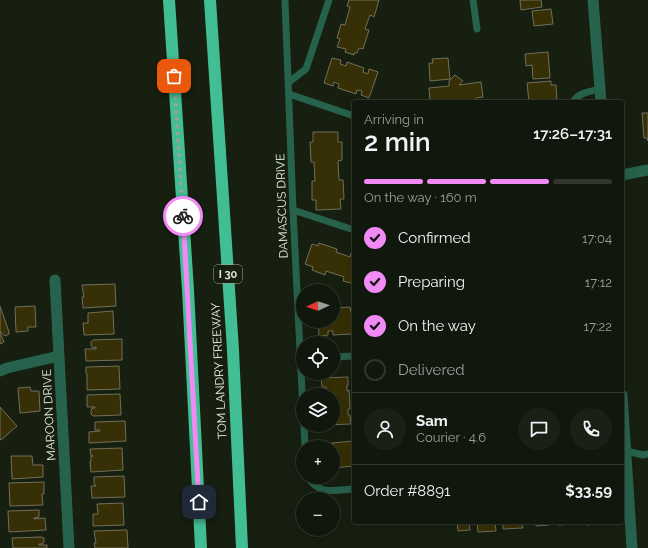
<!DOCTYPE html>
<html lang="en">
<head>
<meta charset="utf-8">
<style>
	:root { --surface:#10170c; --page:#192015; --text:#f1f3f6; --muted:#9c9f9d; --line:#30362d; --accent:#f18af4 }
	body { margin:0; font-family:Raleway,sans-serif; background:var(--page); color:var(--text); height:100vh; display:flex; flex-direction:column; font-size:15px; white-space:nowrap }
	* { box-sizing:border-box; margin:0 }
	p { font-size:13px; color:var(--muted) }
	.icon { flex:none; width:22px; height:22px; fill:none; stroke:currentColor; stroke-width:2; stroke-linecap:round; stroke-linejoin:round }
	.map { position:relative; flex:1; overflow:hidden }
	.side { position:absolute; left:352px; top:100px; width:272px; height:424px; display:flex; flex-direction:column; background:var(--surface); border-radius:4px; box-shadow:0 4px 16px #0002,0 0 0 1px var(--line) }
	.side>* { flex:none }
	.needle { width:26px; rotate:267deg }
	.controls { position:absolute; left:296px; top:284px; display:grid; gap:8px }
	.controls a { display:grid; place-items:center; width:44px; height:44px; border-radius:50%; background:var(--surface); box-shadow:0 4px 16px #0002,0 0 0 1px var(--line); font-size:20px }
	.pin { position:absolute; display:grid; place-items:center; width:34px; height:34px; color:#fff; margin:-17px; border-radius:8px; box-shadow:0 2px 6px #0006 }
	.courier { position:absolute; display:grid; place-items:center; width:40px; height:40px; margin:-20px; border:3px solid #f18af4; border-radius:50%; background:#fff; color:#222; box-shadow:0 1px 5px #0007 }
	.headline em { font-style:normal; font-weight:600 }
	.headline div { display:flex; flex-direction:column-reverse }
	.headline { display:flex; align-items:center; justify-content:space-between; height:68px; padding:0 12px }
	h1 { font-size:26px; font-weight:600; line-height:30px }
	.bar { display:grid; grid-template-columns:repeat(4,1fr); gap:6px 4px; align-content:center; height:48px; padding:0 12px }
	.bar i { height:5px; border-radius:3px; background:var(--line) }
	.bar .selected { background:var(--accent) }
	.bar p { grid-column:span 4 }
	.line { display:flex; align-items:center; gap:10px; padding:0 12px; border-top:1px solid var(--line) }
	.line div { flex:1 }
	.round { display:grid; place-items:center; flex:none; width:42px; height:42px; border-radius:21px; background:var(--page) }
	ol { padding:0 12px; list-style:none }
	li { display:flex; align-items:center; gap:12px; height:44px }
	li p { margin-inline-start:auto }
	li .icon { padding:4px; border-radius:50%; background:var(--accent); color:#111; stroke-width:4 }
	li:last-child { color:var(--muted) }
	li i { width:22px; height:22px; border:2px solid var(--line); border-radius:50% }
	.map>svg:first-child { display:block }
	.building { fill:#373006; stroke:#726f5a }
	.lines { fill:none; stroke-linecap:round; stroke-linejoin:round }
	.service { stroke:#27624c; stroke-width:7 }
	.minor { stroke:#27624c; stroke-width:11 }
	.tertiary { stroke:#27624c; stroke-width:11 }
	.motorway { stroke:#42be94; stroke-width:12 }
	.done { stroke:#9ba296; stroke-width:4; stroke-dasharray:0 7.2 }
	.route { stroke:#f18af4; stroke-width:5 }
	.labels { text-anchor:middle; stroke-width:3; stroke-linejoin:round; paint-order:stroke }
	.shield { fill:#161f10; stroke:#a5aca0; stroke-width:1 }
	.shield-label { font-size:11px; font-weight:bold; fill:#e2e9de }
	.street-label { font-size:12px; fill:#e2e9de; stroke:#161f10 }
</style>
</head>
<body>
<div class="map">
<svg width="648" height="548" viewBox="0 0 648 548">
	<rect width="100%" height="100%" fill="#161f10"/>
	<path class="building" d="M349,0H379L374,17L370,15L365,29L369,30L363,49L359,48L357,53H354V55L345,52L346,49L337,47L340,39L337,38L341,24L345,25L350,7L347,6Z
		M520,0H541L542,7L521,10Z
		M551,9L553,24L534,26L532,11Z
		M548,52L550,78L533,79L532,65L526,66L525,54Z
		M332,58L341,60L340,64L346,66L347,62L364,68L363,72L368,74L369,69L378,72L369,98L361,95L362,91L357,90L356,94L338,88L339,84L334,82L333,86L324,83Z
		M448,58L450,79L430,81L429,63H433L432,59Z
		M455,75L463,81L459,85L481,82L483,97L476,98V102H430L429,88L449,86V81Z
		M551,81V85H556L557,99L552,100V102H529L527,83Z
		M642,113H648V141L647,138H644Z
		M313,132H338V142H342V160L338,161L339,180H343L344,199H340L341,209L316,210V200H312V181H315L314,162H311L310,142H313Z
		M319,243L337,249L336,252L350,257L351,253L354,255V284L343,281L344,277L326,271L325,275L312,270L313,267L305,264L312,244L318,246Z
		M115,284L116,306L83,308L82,297H84L82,285Z
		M0,306L9,332V334L5,336L1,332H0L4,342L0,344Z
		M35,306L36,327H28V331L16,332L15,307Z
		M350,307L351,312H354V330H352V334L333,335V331H328V335L319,336L318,321H333V308Z
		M113,311L114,334L84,335L83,323H88V313Z
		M122,339V360L86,361L85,349H96V347L93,348L91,346V342L93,340Z
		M119,366L120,389L87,390V374H86V367Z
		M348,377V385H347V391L349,390L350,409H348V415H350L351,424L324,425H333V395H322V392H326V387H322L321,378Z
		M30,387L31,391H39L40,411L20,413L18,388Z
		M120,394L121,415L93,416L91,414V411L92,408H95V407H87V395Z
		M0,407L17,426L1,440L0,439Z
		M125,421L126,441L89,443V432L100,431V430H95V422Z
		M353,441L354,446V466L334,468L332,443Z
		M122,448L123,470L91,472L90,461H91V456H93H91L90,449Z
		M11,456H32L33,465H43V477L12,479Z
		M124,476L125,497L92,498L91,486H96L94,484V477Z
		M44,482V494H42L43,505L10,506L9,483Z
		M123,503L124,525L93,526V514H98L97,504Z
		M39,510V517L34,518V519L45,518L46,530L9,532L8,511Z
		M451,522H469L470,530L458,531L457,522Z
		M477,522H495L496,531L478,532Z
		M503,522H522L523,528L503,529Z
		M536,522H549V525L536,526Z
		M557,522H575V524L558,525Z
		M586,522H605V523L587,525Z
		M127,530L128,548H95L94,543H96L94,531Z
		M41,537L44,538V542L42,544H39V545H47V548H13L12,538Z"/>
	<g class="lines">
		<path class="service" d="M285,0L293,210L303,411
			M473,0L477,29
			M289,82L306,69L329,0
			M289,94L354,116
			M573,102C579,92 589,92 600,89
			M293,210L354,230
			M333,357L354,356
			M304,425L305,447
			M622,450L643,455L648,454
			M308,477C319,496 335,490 354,489"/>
		<path class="minor" d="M622,175L648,170
			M55,280L69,548
			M0,371L7,368L59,356"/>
		<path class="tertiary" d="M593,0L601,102
			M622,395L632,548"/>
		<path class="motorway" d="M169,0L188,290L201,548
			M210,0L233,350L242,548"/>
	</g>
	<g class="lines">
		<path class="done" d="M174,76L183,216"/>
		<path class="route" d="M183,216L199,502"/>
	</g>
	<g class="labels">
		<rect class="shield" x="214" y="265" width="28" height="18" rx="3"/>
		<g class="shield-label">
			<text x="228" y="278">I 30</text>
		</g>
		<g class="street-label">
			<text transform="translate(282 206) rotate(-92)" y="4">DAMASCUS DRIVE</text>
			<text transform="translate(219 371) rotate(-93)" y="4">TOM LANDRY FREEWAY</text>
			<text transform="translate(49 415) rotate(-93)" y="4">MAROON DRIVE</text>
		</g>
	</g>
</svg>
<div class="controls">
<a><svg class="needle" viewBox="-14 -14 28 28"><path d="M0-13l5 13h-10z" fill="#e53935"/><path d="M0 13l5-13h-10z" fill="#9c9f9d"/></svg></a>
<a><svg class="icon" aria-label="locate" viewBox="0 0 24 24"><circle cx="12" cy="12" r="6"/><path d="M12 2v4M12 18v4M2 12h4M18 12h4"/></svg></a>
<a><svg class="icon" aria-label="layers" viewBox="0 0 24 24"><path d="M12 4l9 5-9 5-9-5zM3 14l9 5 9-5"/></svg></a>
<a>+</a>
<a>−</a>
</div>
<div class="pin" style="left:174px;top:76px;background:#ea580c"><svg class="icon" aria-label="bag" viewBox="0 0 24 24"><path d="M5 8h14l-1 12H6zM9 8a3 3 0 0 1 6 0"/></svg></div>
<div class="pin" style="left:199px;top:502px;background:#1f2937"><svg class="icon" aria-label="home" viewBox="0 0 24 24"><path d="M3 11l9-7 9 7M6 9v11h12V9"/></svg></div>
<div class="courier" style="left:183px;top:216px"><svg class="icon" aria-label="bike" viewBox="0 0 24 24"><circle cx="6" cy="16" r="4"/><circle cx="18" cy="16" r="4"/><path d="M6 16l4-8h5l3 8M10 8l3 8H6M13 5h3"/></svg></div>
<section class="side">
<div class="headline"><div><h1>2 min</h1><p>Arriving in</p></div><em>17:26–17:31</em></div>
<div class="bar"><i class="selected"></i><i class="selected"></i><i class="selected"></i><i></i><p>On the way · 160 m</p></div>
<ol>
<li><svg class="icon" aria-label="check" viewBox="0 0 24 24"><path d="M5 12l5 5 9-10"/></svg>Confirmed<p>17:04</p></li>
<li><svg class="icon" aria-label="check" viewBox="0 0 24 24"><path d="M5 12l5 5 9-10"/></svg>Preparing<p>17:12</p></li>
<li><svg class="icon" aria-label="check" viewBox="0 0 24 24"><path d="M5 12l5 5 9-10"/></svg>On the way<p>17:22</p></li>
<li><i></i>Delivered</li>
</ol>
<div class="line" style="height:72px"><a class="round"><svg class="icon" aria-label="person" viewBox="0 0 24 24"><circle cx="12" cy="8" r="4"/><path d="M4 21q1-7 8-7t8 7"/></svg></a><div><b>Sam</b><p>Courier · 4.6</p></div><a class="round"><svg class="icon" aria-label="chat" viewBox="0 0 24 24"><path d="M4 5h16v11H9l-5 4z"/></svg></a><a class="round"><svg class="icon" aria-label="phone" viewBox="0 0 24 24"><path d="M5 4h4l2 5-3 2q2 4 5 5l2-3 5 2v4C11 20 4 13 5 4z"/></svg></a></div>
<div class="line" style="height:52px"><div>Order #8891</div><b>$33.59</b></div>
</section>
</div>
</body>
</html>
